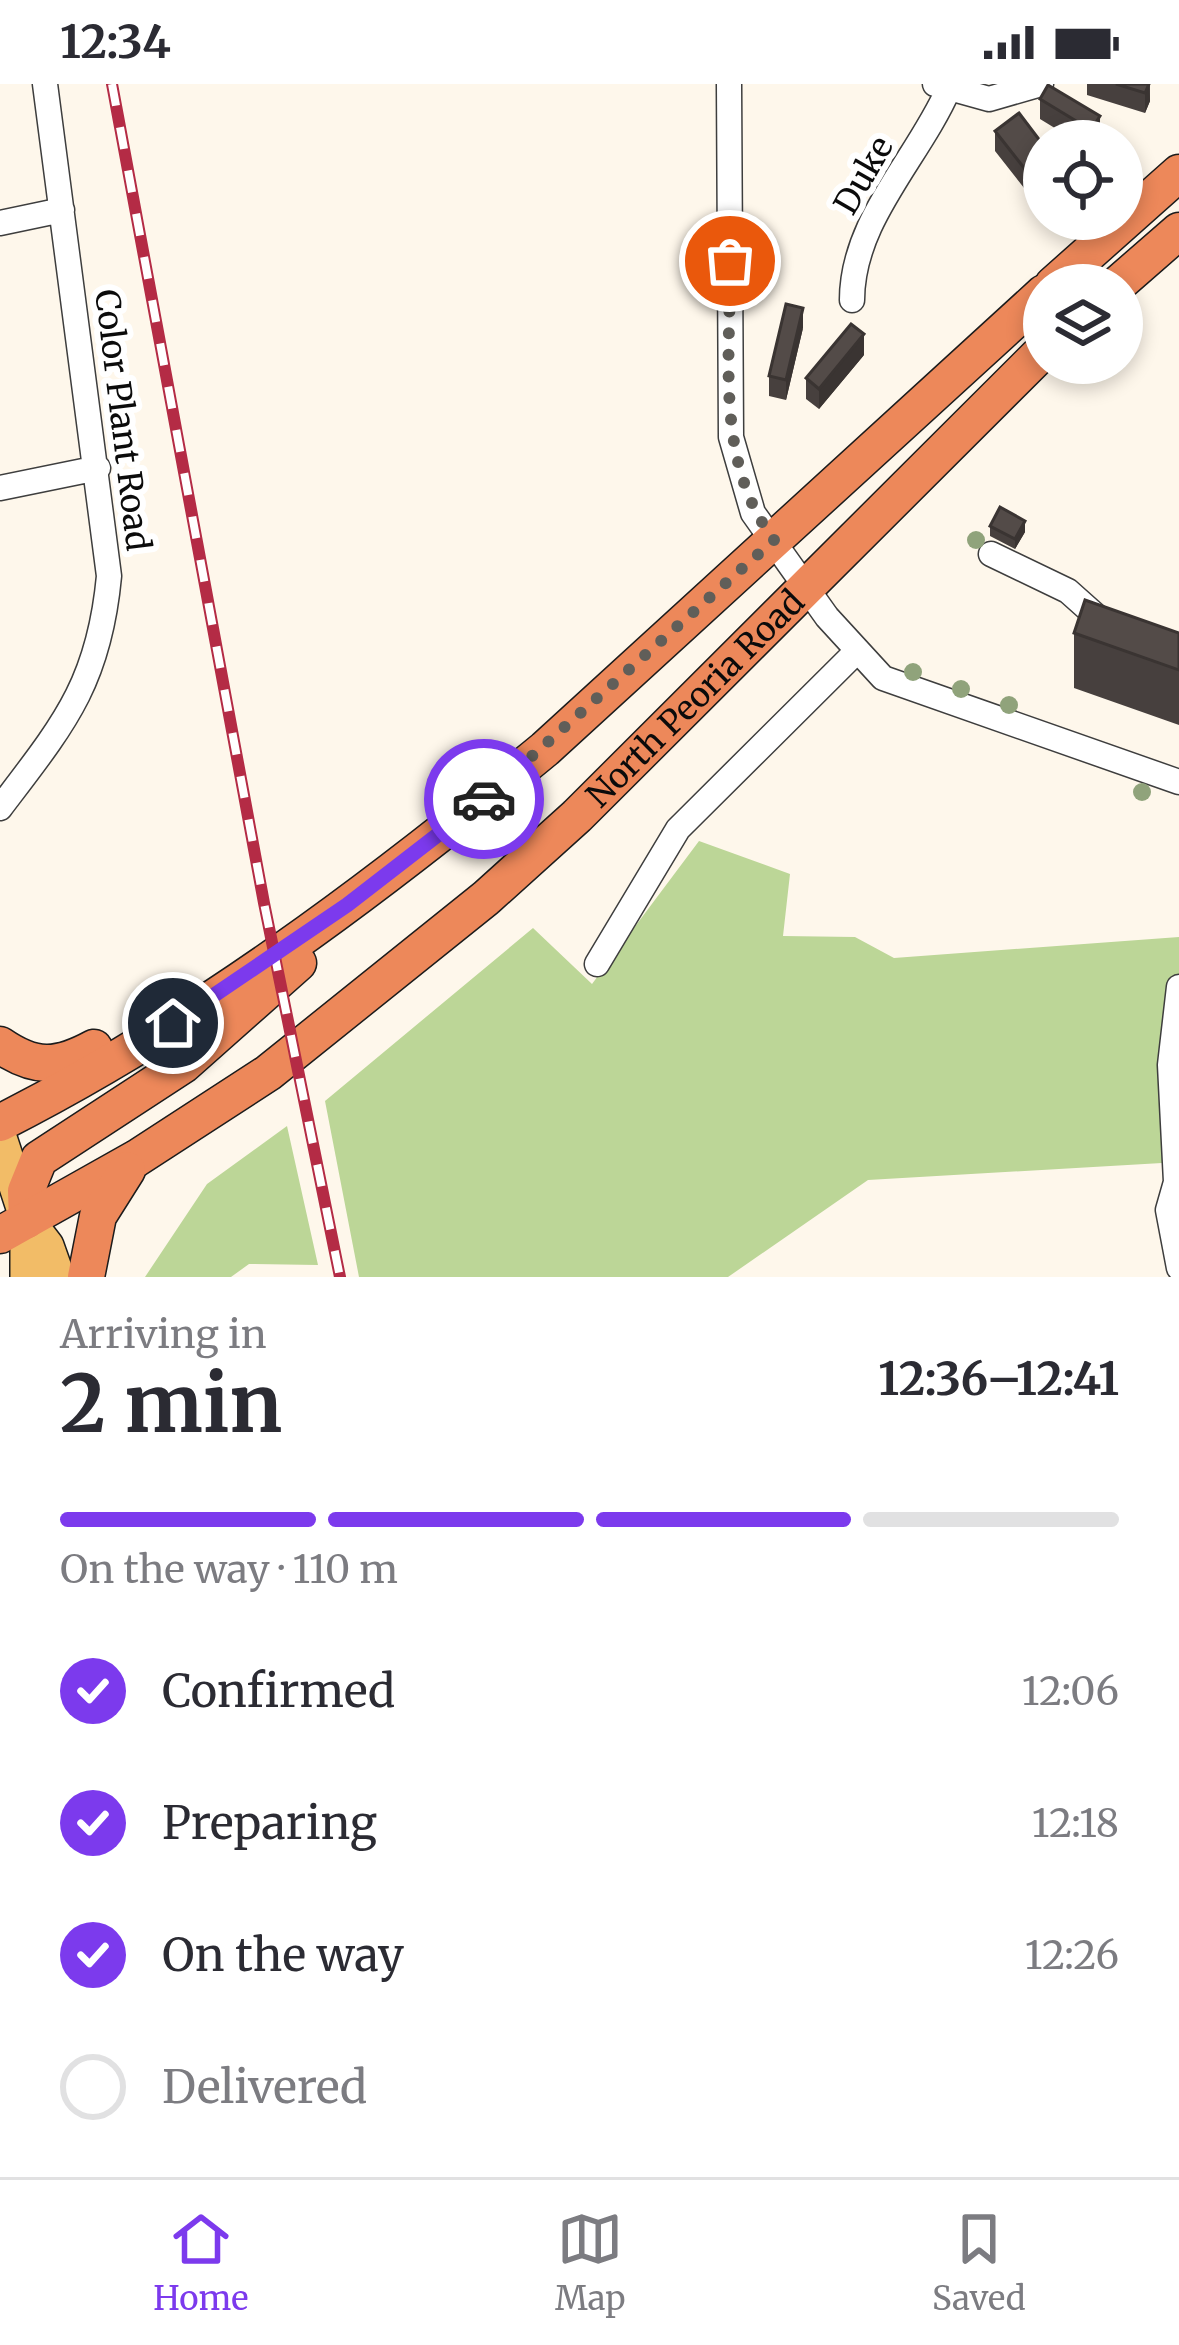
<!DOCTYPE html>
<html lang="en">
<head>
<meta charset="utf-8">
<style>
	:root { --surface:#fff; --page:#f2f2f3; --text:#2b2b33; --muted:#7c7c81; --line:#e1e1e2; --accent:#7c3aed }
	body { margin:0; font-family:Merriweather,serif; background:var(--page); color:var(--text); height:100vh; display:flex; flex-direction:column; font-size:45px; white-space:nowrap }
	* { box-sizing:border-box; margin:0 }
	p { font-size:39px; color:var(--muted) }
	.icon { flex:none; width:66px; height:66px; fill:none; stroke:currentColor; stroke-width:2; stroke-linecap:round; stroke-linejoin:round }
	.map { position:relative; height:1193px; overflow:hidden }
	.panel { display:flex; flex-direction:column; background:var(--surface); flex:1 }
	.panel>* { flex:none }
	.controls { position:absolute; left:1023px; top:36px; display:grid; gap:24px }
	.controls a { display:grid; place-items:center; width:120px; height:120px; border-radius:50%; background:var(--surface); box-shadow:0 6px 18px #0003; font-size:60px }
	.pin { position:absolute; display:grid; place-items:center; width:102px; height:102px; color:#fff; margin:-51px; border:6px solid #fff; border-radius:50%; box-shadow:0 3px 12px #0007 }
	.courier { position:absolute; display:grid; place-items:center; width:120px; height:120px; margin:-60px; border:9px solid #7c3aed; border-radius:50%; background:#fff; color:#222; box-shadow:0 3px 15px #0007 }
	.overview em { font-style:normal; font-weight:700 }
	.overview div { display:flex; flex-direction:column-reverse }
	.overview { display:flex; align-items:center; justify-content:space-between; height:204px; padding:0 60px }
	h1 { font-size:78px; font-weight:700; line-height:90px }
	.bar { display:grid; grid-template-columns:repeat(4,1fr); gap:18px 12px; align-content:center; height:144px; padding:0 60px }
	.bar i { height:15px; border-radius:9px; background:var(--line) }
	.bar .on { background:var(--accent) }
	.bar p { grid-column:span 4 }
	ol { padding:0 60px; list-style:none }
	li { display:flex; align-items:center; gap:36px; height:132px }
	li p { margin-inline-start:auto }
	li .icon { padding:12px; border-radius:50%; background:var(--accent); color:#fff; stroke-width:4 }
	li:last-child { color:var(--muted) }
	li i { width:66px; height:66px; border:6px solid var(--line); border-radius:50% }
	.status { display:flex; justify-content:space-between; align-items:center; height:84px; padding:0 60px; background:var(--surface); direction:ltr }
	.status svg { height:33px; fill:currentColor }
	.menu { display:flex; justify-content:space-around; align-items:center; height:168px; border-top:3px solid var(--line); background:var(--surface); font-size:33px; color:var(--muted) }
	.menu a { display:grid; justify-items:center; gap:6px }
	.menu .on { color:var(--accent) }
	.map>svg:first-child { display:block }
	.forest { fill:#bcd697 }
	.lines { fill:none; stroke-linecap:round; stroke-linejoin:round }
	.minor-casing { stroke:#3e3e3e; stroke-width:27 }
	.major-casing { stroke:#1c1c1c; stroke-width:36 }
	.highway-casing { stroke:#1c1c1c; stroke-width:39 }
	.minor { stroke:#fff; stroke-width:24 }
	.major { stroke:#f2bc67; stroke-width:33 }
	.highway { stroke:#ed885a; stroke-width:36 }
	.rail-casing { stroke:#b42b45; stroke-width:12 }
	.rail { stroke:#fff; stroke-width:8; stroke-dasharray:22; stroke-linecap:butt }
	.tree { fill:#90a37b }
	.wall { fill:#47403e }
	.shaded-wall { fill:#3a3432 }
	.building { fill:#534b48; stroke:#3a3432; stroke-width:3 }
	.done { stroke:#605e59; stroke-width:12; stroke-dasharray:0 21.6 }
	.route { stroke:#7c3aed; stroke-width:15 }
	.labels { text-anchor:middle; stroke-width:12; stroke-linejoin:round; paint-order:stroke }
	.street-label { font-size:33px; fill:#0b0b0b; stroke:#fff }
</style>
</head>
<body>
<div class="status"><b>12:34</b><svg viewBox="0 0 49 12"><path d="M0 12V9h3v3zM5 12V6h3v6zM10 12V3h3v9zM15 12V0h3v12zM26 1h20v11H26zM47 4h2v5h-2z"/></svg></div>
<div class="map">
<svg width="1179" height="1193" viewBox="0 0 1179 1193">
	<rect width="100%" height="100%" fill="#fef7eb"/>
	<path class="forest" d="M699,757L790,790L783,852L855,853L894,874L1179,853V1078L868,1096L728,1193H359L325,1017L533,844L592,900Z
		M287,1042L318,1181L249,1180L231,1193H145L207,1100Z"/>
	<g class="lines">
		<g class="minor-casing">
			<path id="minor" d="M729,0L731,353L753,429L827,533L883,594L1179,698
				M935,0L989,15L1041,0
				M0,139L62,126
				M852,216C852,136 918,75 949,4
				M0,404L98,384
				M991,470L1068,507L1105,540
				M0,724C63,641 99,600 109,492L45,0
				M597,880L678,745L856,568
				M1179,903L1170,981L1176,1098L1168,1126L1179,1184"/>
		</g>
		<g class="major-casing">
			<path id="major" d="M0,1054L27,1136L47,1162L58,1193
				M27,1193V1136"/>
		</g>
		<g class="highway-casing">
			<g id="highway">
				<path d="M1053,201L1179,89"/>
				<path d="M1117,201L1179,147"/>
				<path d="M0,961C35,985 57,984 94,964"/>
				<path d="M0,1039C197,939 375,805 545,665L1044,209"/>
				<path d="M27,1136L26,1107L39,1075L183,981L298,879"/>
				<path id="s1" d="M0,1151L137,1074L268,989L486,814L577,732L1044,266"/>
				<path d="M86,1193L98,1132L127,1086"/>
			</g>
		</g>
		<use href="#minor" class="minor"/>
		<use href="#major" class="major"/>
		<use href="#highway" class="highway"/>
		<g class="rail-casing">
			<path id="rail" d="M112,0L264,819L340,1193"/>
		</g>
		<use href="#rail" class="rail"/>
	</g>
	<g class="tree">
		<circle cx="976" cy="456" r="9"/>
		<circle cx="913" cy="588" r="9"/>
		<circle cx="961" cy="605" r="9"/>
		<circle cx="1009" cy="621" r="9"/>
		<circle cx="1142" cy="708" r="9"/>
	</g>
	<path class="wall" d="M1087,0H1150V17L1145,29L1087,11Z
		M1040,15L1100,32V52L1097,57H1076L1040,35Z
		M995,47L1044,62V97L1028,109L995,67Z
		M803,244L786,316L769,312V292Z
		M864,271L819,325L806,315V294Z
		M990,442L1025,448L1015,465L990,452Z
		M1074,549H1179V641L1074,604Z"/>
	<path class="shaded-wall" d="M1149,0L1150,17L1145,29V9Z
		M1100,32V52L1097,57H1091V46Z
		M1044,77V97L1028,109V89Z
		M803,224V244L786,316V296Z
		M864,250V271L819,325V305Z
		M1025,437V448L1015,465V455Z"/>
	<path class="building" d="M1116,0H1149L1145,9Z
		M1048,1L1100,32L1091,46L1040,15Z
		M1019,29L1044,62V77L1028,89L995,47Z
		M786,220L803,224L786,296L769,292Z
		M851,240L864,250L819,305L806,294Z
		M1000,423L1025,437L1015,455L990,442Z
		M1085,516L1179,549V586L1074,549Z"/>
	<g class="lines">
		<path class="done" d="M484,715L774,456C714,377 731,271 730,177"/>
		<path class="route" d="M173,939L347,821L484,715"/>
	</g>
	<g class="labels">
		<g class="street-label">
			<text transform="translate(863 91) rotate(-60)" y="12">Duke</text>
			<text transform="translate(123 336) rotate(83)" y="12">Color Plant Road</text>
			<text dy="12" stroke="none"><textPath href="#s1" startOffset="882">North Peoria Road</textPath></text>
		</g>
	</g>
</svg>
<div class="controls">
<a><svg class="icon" aria-label="locate" viewBox="0 0 24 24"><circle cx="12" cy="12" r="6"/><path d="M12 2v4M12 18v4M2 12h4M18 12h4"/></svg></a>
<a><svg class="icon" aria-label="layers" viewBox="0 0 24 24"><path d="M12 4l9 5-9 5-9-5zM3 14l9 5 9-5"/></svg></a>
</div>
<div class="pin" style="left:730px;top:177px;background:#ea580c"><svg class="icon" aria-label="bag" viewBox="0 0 24 24"><path d="M5 8h14l-1 12H6zM9 8a3 3 0 0 1 6 0"/></svg></div>
<div class="pin" style="left:173px;top:939px;background:#1f2937"><svg class="icon" aria-label="home" viewBox="0 0 24 24"><path d="M3 11l9-7 9 7M6 9v11h12V9"/></svg></div>
<div class="courier" style="left:484px;top:715px"><svg class="icon" aria-label="car" viewBox="0 0 24 24"><path d="M5 17H2v-5l4-1 3-4h7l3 4 3 1v5h-3M9 17h6M6 11h13"/><circle cx="7" cy="17" r="2"/><circle cx="17" cy="17" r="2"/></svg></div>
</div>
<section class="panel">
<div class="overview"><div><h1>2 min</h1><p>Arriving in</p></div><em>12:36–12:41</em></div>
<div class="bar"><i class="on"></i><i class="on"></i><i class="on"></i><i></i><p>On the way · 110 m</p></div>
<ol>
<li><svg class="icon" aria-label="check" viewBox="0 0 24 24"><path d="M5 12l5 5 9-10"/></svg>Confirmed<p>12:06</p></li>
<li><svg class="icon" aria-label="check" viewBox="0 0 24 24"><path d="M5 12l5 5 9-10"/></svg>Preparing<p>12:18</p></li>
<li><svg class="icon" aria-label="check" viewBox="0 0 24 24"><path d="M5 12l5 5 9-10"/></svg>On the way<p>12:26</p></li>
<li><i></i>Delivered</li>
</ol>
</section>
<nav class="menu">
<a class="on"><svg class="icon" aria-label="home" viewBox="0 0 24 24"><path d="M3 11l9-7 9 7M6 9v11h12V9"/></svg>Home</a>
<a><svg class="icon" aria-label="map" viewBox="0 0 24 24"><path d="M3 6l6-2 6 2 6-2v14l-6 2-6-2-6 2zM9 4v14M15 6v14"/></svg>Map</a>
<a><svg class="icon" aria-label="saved" viewBox="0 0 24 24"><path d="M7 4h10v16l-5-4-5 4z"/></svg>Saved</a>
</nav>
</body>
</html>
